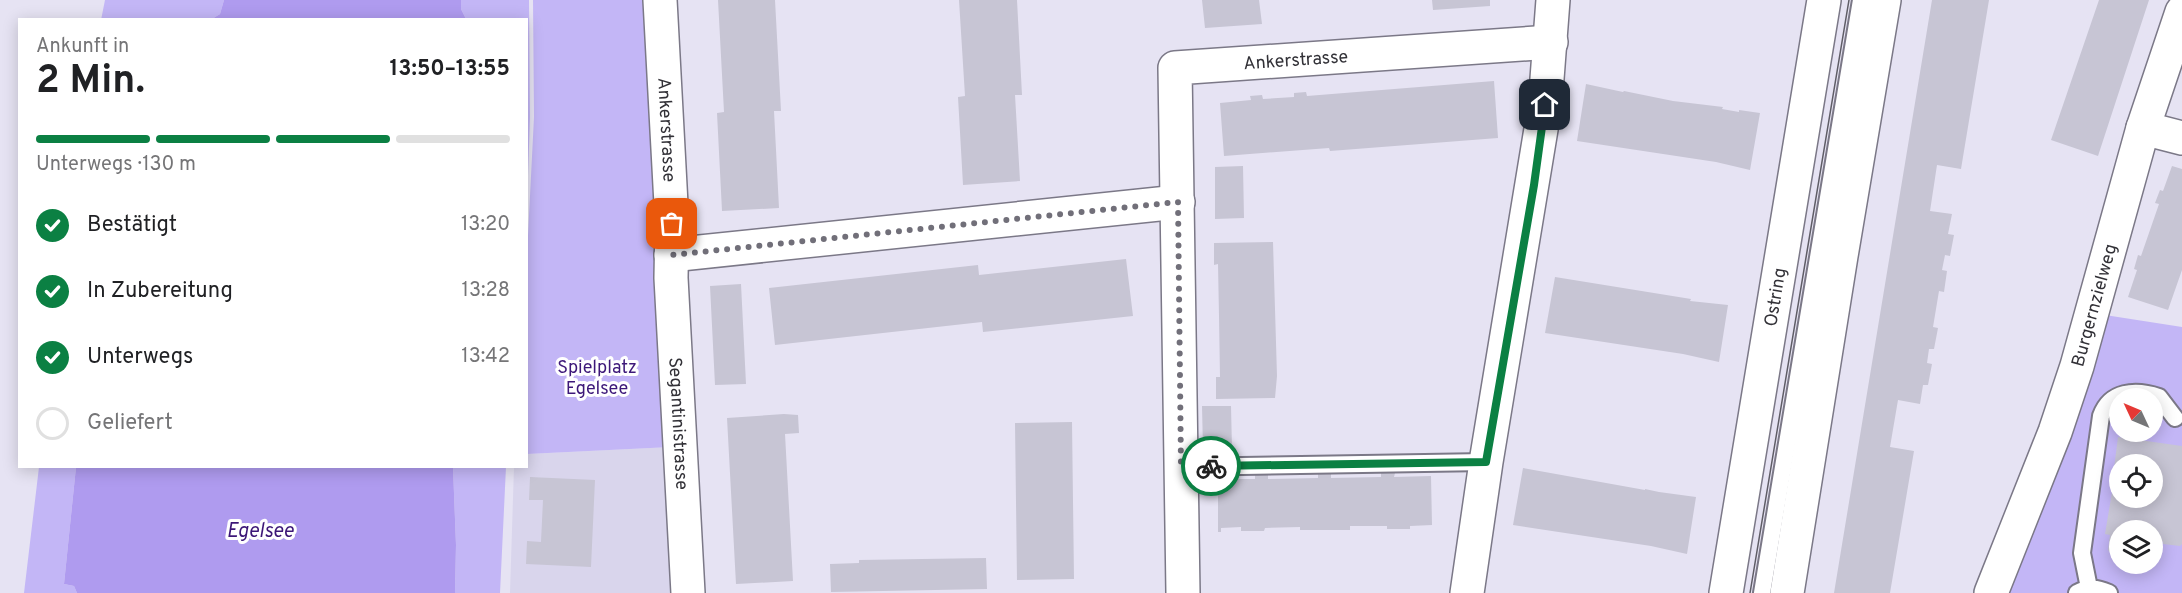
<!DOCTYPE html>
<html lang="de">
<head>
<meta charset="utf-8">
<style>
	:root { --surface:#fff; --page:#f6f6f6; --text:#202124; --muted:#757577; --line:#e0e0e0; --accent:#0b8043 }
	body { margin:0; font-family:Overpass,sans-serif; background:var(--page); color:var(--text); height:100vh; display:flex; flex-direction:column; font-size:22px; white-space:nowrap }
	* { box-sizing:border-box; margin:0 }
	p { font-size:20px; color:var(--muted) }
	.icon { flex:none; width:33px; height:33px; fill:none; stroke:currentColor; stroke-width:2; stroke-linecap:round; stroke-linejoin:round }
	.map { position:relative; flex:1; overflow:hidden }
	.sheet { position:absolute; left:18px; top:18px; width:510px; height:450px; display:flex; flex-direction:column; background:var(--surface); border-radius:0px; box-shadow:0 3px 15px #0003 }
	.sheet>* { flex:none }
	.needle { width:39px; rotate:314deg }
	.controls { position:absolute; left:2109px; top:388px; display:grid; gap:12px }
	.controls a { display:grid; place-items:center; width:54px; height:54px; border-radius:50%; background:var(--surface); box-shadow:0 3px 15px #0003; font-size:30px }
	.pin { position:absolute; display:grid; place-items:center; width:51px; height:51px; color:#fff; margin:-26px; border-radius:12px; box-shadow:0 3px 9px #0006 }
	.courier { position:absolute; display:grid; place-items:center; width:60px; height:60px; margin:-30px; border:4px solid #0b8043; border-radius:50%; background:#fff; color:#222; box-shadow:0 2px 8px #0007 }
	.headline em { font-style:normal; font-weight:700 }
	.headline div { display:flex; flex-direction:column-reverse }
	.headline { display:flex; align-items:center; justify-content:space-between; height:102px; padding:0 18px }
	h1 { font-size:39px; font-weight:700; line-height:45px }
	.bar { display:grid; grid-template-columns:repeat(4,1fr); gap:9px 6px; align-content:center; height:72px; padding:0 18px }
	.bar i { height:8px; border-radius:4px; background:var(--line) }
	.bar .active { background:var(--accent) }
	.bar p { grid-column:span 4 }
	ol { padding:0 18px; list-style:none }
	li { display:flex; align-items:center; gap:18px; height:66px }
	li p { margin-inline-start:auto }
	li .icon { padding:6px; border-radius:50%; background:var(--accent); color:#fff; stroke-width:4 }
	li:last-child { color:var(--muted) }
	li i { width:33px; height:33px; border:3px solid var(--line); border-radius:50% }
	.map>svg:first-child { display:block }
	.built { fill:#d9d5ec }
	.green { fill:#c3b6f6; fill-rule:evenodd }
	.water { fill:#af9bef }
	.building { fill:#c7c5d4; fill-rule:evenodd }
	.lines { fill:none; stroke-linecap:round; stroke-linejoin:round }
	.lane-casing { stroke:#7b7887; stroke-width:20 }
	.street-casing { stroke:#7b7887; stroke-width:36 }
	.primary-casing { stroke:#7b7887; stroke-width:36 }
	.lane { stroke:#fff; stroke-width:16 }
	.street { stroke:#fff; stroke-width:33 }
	.primary { stroke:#fff; stroke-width:33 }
	.tram { stroke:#5f5d66; stroke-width:1.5 }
	.done { stroke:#716f79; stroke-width:6; stroke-dasharray:0 10.8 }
	.route { stroke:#0b8043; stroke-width:8 }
	.labels { text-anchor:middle; stroke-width:6; stroke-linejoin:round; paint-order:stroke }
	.street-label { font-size:18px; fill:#323137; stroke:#fff }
	.park-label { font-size:18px; fill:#3d1879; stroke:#fff }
	.water-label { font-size:20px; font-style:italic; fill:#3c1677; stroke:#fff }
</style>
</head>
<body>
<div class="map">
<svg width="2182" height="593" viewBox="0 0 2182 593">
	<rect width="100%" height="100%" fill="#e6e3f3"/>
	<path class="built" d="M671,447L679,593H510L514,467L526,466L527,454Z"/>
	<path class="green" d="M105,0H224L220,14L212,19L101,20Z
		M461,0H529L530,117L527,205L526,20L466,19L461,9Z
		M533,0H646L671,447L527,454L526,275L534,117Z
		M2105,315L2182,327V593H2006ZM2120,399H2152V432H2120ZM2120,465H2152V498H2120ZM2120,531H2152V564H2120Z
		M39,467H76L64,584L74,586L77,593H24Z
		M453,467H506L500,593H455L456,545Z"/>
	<path class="water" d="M224,0H461V9L466,19H212L220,14Z
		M76,467H453L456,545L455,593H77L74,586L64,584Z"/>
	<path class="building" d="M718,0H775L781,111H774L779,208L722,211L717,113L724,112Z
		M959,0H1017L1022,95H1015L1020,181L963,185L958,97L965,96Z
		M1202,0H1259L1262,24L1205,28Z
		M1432,0H1490V6L1433,10Z
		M1932,0H1989L1961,169L1937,165L1930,211L1952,214L1948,234L1954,235L1950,256L1945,255L1942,270L1947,271L1944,292L1939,291L1933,327L1938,328L1934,349H1929L1927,363L1932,364L1928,385H1923L1920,404L1898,400L1890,447L1914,451L1890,593H1834Z
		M2099,0H2149L2098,156L2051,140Z
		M1494,81L1498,138L1330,151L1329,148L1224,156L1220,103L1251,100L1250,96L1262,95L1263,99L1294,97V93L1306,92L1307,96Z
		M1586,84L1623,92L1624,91L1673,101L1723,107L1722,109L1739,112V110L1760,113L1750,170L1716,162L1577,141Z
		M1243,166L1244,218L1215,219V167Z
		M2172,166L2182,169V270L2168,310L2128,297L2137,270L2134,269L2138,255L2141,256L2159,204L2155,203L2160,190L2163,191Z
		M1273,242L1277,376L1275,398L1216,399V377H1220L1219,316L1218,264L1214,265V243Z
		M1126,259L1133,316L983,332L982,322L775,345L769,288L978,265L979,275Z
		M1555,277L1691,299L1690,301L1728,305L1719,362L1683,354L1545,333Z
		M741,284L746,384L715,385L710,286Z
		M1202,406H1231L1232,449H1203Z
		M784,414L798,415L799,433L785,434L793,581L736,584L727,418Z
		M1072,422L1074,579L1017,580L1015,423Z
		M2126,432H2151L2150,437Z
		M2118,437L2182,446V544L2180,546L2163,544V542L2155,540L2152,543V531H2120V556L2112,555L2108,550L2110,535L2105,534L2116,468H2114ZM2120,465H2152V498H2120Z
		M1523,468L1645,490V489L1659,492L1696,497L1687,554L1651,546L1513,525Z
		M1381,473H1395L1394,477L1431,476L1432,525L1410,526V529H1387V526H1350V530H1300V527L1265,528L1264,531H1241V527L1221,528V532H1218V479H1255V475H1268V479L1318,478V474H1331V478L1381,477Z
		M530,477L595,480L591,567L526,564L527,541L541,542L543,500H529Z
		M986,558L987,589L831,592L830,564L859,563V560Z"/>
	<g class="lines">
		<g class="lane-casing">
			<path id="lane" d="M1181,467L1486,462
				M2089,588L2082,553L2101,416C2110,391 2135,389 2159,397L2175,418
				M1762,593L1861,0
				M2077,593C2089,586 2097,588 2109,593"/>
		</g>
		<g class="street-casing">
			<g id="street">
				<path id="s1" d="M660,0L672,223L671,278L688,593"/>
				<path d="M2143,128L2182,138"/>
				<path d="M671,255L1178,202"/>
				<path id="s2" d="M1183,593L1175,68L1551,42"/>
				<path d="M1467,593L1486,462L1545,105L1553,0"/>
				<path id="s3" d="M1991,593L2055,432L2077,366L2143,128L2182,12"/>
			</g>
		</g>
		<g class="primary-casing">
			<g id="primary">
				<path id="s4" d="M1726,593L1824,0"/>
				<path d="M1787,593L1841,256L1884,0"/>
			</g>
		</g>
		<use href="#lane" class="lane"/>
		<use href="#street" class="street"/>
		<use href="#primary" class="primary"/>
		<path class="tram" d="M1750,593L1849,0"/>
	</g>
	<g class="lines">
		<path class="done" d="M672,224V255L1178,202L1181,467L1211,466"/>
		<path class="route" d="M1211,466L1486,462L1534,185L1545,105"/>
	</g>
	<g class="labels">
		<g class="street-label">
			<text dy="6" stroke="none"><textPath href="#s2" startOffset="646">Ankerstrasse</textPath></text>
			<text dy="6" stroke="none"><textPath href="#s1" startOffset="130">Ankerstrasse</textPath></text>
			<text dy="6" stroke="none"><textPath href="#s4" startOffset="300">Ostring</textPath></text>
			<text dy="6" stroke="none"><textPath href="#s3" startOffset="306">Burgernzielweg</textPath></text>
			<text dy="6" stroke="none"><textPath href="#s1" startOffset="424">Segantinistrasse</textPath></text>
		</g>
		<g class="park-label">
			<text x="597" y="373">Spielplatz<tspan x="597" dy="21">Egelsee</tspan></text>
		</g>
		<g class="water-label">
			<text x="260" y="537">Egelsee</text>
		</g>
	</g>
</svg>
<div class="controls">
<a><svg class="needle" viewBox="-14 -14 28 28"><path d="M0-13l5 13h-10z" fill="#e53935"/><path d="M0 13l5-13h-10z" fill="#757577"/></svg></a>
<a><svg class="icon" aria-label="locate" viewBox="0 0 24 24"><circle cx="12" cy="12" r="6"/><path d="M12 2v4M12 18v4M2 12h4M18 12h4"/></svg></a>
<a><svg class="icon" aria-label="layers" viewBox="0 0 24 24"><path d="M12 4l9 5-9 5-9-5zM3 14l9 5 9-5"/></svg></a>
</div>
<div class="pin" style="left:672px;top:224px;background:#ea580c"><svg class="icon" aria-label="bag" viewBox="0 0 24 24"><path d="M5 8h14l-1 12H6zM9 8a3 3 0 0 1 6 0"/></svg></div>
<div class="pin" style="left:1545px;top:105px;background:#1f2937"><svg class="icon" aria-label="home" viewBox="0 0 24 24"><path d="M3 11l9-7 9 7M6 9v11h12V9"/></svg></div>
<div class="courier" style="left:1211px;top:466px"><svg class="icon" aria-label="bike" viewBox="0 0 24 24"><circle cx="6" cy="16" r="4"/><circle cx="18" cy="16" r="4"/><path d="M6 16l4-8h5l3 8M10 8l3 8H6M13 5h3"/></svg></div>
<section class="sheet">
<div class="headline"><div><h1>2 Min.</h1><p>Ankunft in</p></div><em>13:50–13:55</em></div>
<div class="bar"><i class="active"></i><i class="active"></i><i class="active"></i><i></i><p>Unterwegs · 130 m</p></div>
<ol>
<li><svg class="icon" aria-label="check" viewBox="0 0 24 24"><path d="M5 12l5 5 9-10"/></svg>Bestätigt<p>13:20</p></li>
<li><svg class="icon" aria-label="check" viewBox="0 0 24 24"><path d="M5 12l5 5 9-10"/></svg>In Zubereitung<p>13:28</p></li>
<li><svg class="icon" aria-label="check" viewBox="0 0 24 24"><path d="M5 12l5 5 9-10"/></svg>Unterwegs<p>13:42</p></li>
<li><i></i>Geliefert</li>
</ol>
</section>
</div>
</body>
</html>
